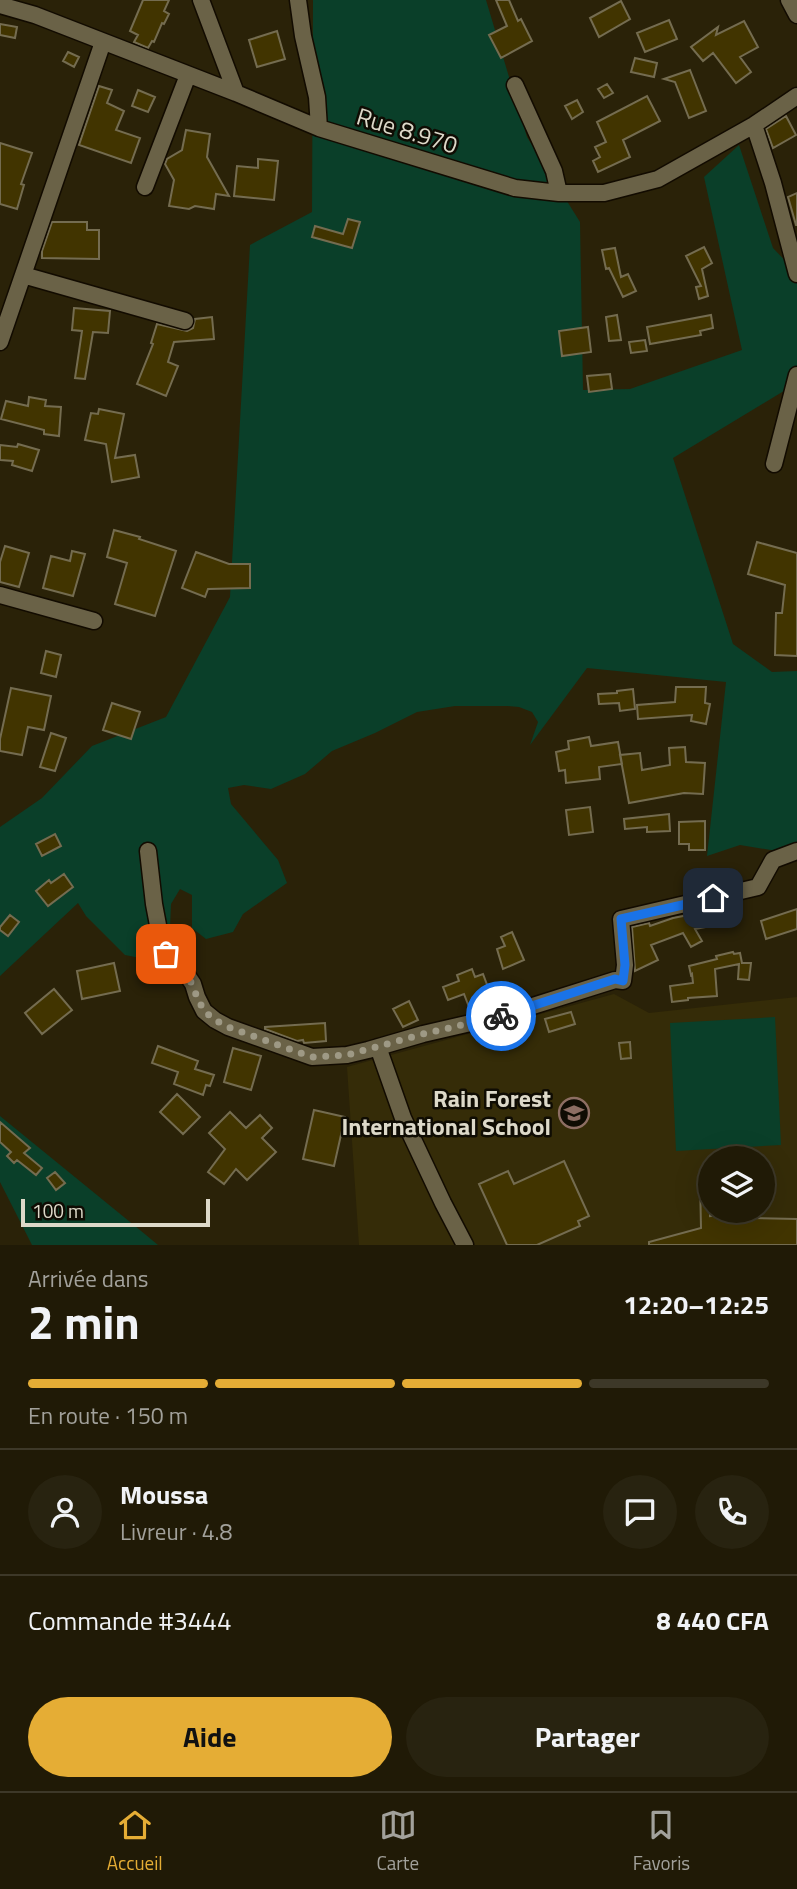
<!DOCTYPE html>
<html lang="fr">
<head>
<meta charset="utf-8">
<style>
	:root { --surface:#201a06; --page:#282310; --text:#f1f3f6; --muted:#a2a19b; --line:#3d3828; --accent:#e5ad35 }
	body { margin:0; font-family:"Titillium Web",sans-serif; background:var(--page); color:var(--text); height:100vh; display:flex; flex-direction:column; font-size:26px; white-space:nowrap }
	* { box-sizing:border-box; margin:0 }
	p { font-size:23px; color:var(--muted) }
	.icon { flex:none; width:38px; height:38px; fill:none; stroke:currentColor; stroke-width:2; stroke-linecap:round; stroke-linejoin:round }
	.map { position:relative; height:1245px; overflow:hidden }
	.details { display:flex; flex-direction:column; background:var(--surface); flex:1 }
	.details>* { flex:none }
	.fabs { position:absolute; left:698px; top:1146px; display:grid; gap:14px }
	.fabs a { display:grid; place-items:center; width:77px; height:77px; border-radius:50%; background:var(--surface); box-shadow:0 7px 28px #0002,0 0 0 2px var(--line); font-size:35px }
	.scale { position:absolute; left:21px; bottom:18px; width:189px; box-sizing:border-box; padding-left:7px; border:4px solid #ddd9c9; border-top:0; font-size:19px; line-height:24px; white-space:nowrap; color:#ddd9c9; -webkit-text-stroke:5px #0f0c03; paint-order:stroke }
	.pin { position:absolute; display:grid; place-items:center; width:60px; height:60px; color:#fff; margin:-30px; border-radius:14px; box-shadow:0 4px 10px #0006 }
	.courier { position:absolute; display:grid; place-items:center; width:70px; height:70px; margin:-35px; border:5px solid #1a73e8; border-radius:50%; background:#fff; color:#222; box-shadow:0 2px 9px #0007 }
	.summary em { font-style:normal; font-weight:700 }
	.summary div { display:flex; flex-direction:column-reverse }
	.summary { display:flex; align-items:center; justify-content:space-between; height:119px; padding:0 28px }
	h1 { font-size:46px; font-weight:700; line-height:52px }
	.bar { display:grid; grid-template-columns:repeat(4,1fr); gap:10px 7px; align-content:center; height:84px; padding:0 28px }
	.bar i { height:9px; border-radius:5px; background:var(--line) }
	.bar .on { background:var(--accent) }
	.bar p { grid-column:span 4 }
	.line { display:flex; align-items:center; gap:18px; padding:0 28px; border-top:2px solid var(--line) }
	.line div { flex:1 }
	.round { display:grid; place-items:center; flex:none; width:74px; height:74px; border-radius:37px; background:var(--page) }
	.action { display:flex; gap:14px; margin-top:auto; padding:14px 28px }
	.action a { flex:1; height:80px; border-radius:42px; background:var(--accent); color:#111; font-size:28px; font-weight:700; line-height:80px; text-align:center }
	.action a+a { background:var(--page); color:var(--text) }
	.menu { display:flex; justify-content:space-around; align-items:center; height:98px; border-top:2px solid var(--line); background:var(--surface); font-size:19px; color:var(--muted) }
	.menu a { display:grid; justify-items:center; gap:4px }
	.menu .on { color:var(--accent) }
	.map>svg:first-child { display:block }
	.built { fill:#352c08; fill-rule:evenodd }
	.green { fill:#0a3f29 }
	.building { fill:#413400; stroke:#746c50; stroke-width:2 }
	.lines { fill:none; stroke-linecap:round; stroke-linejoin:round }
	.minor-casing { stroke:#120b00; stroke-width:19 }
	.minor { stroke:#6a6247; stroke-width:16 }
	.done { stroke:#9e9985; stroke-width:7; stroke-dasharray:0 12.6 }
	.route { stroke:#1a73e8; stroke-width:9 }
	.labels { text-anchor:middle; stroke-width:5; stroke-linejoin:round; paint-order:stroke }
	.street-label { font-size:24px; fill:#ddd9c9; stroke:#0f0c03 }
	.poi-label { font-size:24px; font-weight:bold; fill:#ddd9c9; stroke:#0f0c03; text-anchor:end }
</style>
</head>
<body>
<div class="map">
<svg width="797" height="1245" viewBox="0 0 797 1245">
	<rect width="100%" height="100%" fill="#2a2208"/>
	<path class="built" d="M614,994L649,1013L797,997V1245H359L347,1067ZM710,1158H763V1211H710Z"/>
	<path class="green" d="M313,0H486L527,137L580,222L583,390L630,389L742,350L704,177L739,145L773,248L797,273V383L673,458L733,644L772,672L797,671V849L789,853L740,845L707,856L726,682L587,668L530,745L538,722L532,712L519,707L507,706H455L417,712L375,733L332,751L305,774L271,789L244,785L228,788L231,804L278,860L287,883L243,914L233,932L206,939L192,928V895L180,889L171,904L170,928L183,945L185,972L176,965L125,955L86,916L78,903L0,976V827L42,798L92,746L166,717L230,597L250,245L312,212Z
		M775,1017L781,1145L676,1151L670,1023Z
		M0,1116L146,1235L158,1245H32L0,1182Z"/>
	<path class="building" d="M143,0H169L164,11L169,14L164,24L162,23L154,42L152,41L148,48L134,42L138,35L130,31Z
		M496,0H509L518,21L521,19L532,41L501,58L489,35L507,26Z
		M621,1L630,19L599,37L590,18Z
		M669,20L677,39L645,52L637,33Z
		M744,21L758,47L740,57L751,72L736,83L713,53L703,61L691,47L718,27L716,35Z
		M0,24L17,27L15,38L0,35Z
		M277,31L285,59L257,67L249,40Z
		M68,52L79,57L74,67L63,61Z
		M635,58L657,63L654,77L631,72Z
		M690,70L706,111L689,118L675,82L664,79Z
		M607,84L613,93L604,98L598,89Z
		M99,86L112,90L107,103L124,111L116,130L140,138L131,163L79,145Z
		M138,90L155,97L148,112L132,106Z
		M647,96L660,121L623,140L630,157L598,172L593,161L600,157L595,147L606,142L597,122Z
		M577,100L583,112L572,119L565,106Z
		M786,116L796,135L773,148L766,129Z
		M186,130L210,134L207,157L229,196L216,194L214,209L195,206L189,209L169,206L174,180L165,164L167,159L182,150Z
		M0,143L32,153L21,184L24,185L17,209L0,204Z
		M258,159L278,161L274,200L234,196L237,166L258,168Z
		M797,193V225H796L788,197Z
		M348,219L360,222L352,248L312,237L315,226L343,234Z
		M52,222H87V230H99V259L42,258V251Z
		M704,247L712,263L702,269L708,296L699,299L696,287L701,286L686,256Z
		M615,248L621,277L628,274L636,291L623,297L609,268L606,269L602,250Z
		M74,308L110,311L108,333L93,332L85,379L75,378L82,331L72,330Z
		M617,315L621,340L609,341L606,317Z
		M711,315L713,328L700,331L701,335L650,344L647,327Z
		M212,317L214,339L174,342L168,362L178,366L166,396L137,384L153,344L151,343L157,324L187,331L193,328L195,319Z
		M588,327L591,352L562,356L559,331Z
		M645,340L647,351L631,353L629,342Z
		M610,374L612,389L589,392L587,376Z
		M29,397L46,400L45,406L61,407L59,436L44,434V430L1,419L6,401L28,406Z
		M99,409L124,414L115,458L135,455L139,477L112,482L106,444L85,440L91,413L98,414Z
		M18,444L39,450L32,471L12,465L13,461L0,460V445L17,447Z
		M114,530L140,537L139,539L176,551L155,616L115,604L127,563L107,557Z
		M757,542L797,553V656L775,655L776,613H782L785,585L748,574Z
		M5,546L29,553L19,587L0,582V562Z
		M72,551L85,554L73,596L43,588L51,556L70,561Z
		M196,552L229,564H250V588L208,589L205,597L182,588Z
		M46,651L61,655L56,677L41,673Z
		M676,687H706L705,703L710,704L706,724L691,721L692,715L638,719L637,705L675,702Z
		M11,688L51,696L44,730L28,727L22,755L0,751V739Z
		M633,689L635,709L620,711L619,703L599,704L598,694L617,693V691Z
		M112,703L140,712L131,739L103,730Z
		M51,733L66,738L55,771L40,767Z
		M589,737L591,746L618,742L622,764L599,767L600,779L566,783L565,770L559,771L556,752L569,749L568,741Z
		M685,747L686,762L705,763L703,794L684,793L629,803L620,755L640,753L642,770L670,765L669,748Z
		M590,807L593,832L569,835L566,810Z
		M669,814L670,831L647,832V827L625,829L624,819Z
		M705,821V850H689V844H679V822Z
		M55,834L61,846L42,856L36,844Z
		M64,874L73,887L48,906L36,891L49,880L51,883Z
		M797,909V929L766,939L761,921Z
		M704,912L706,927L695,929L702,941L691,947L683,933L651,945L658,960L635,971L632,927L649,923L650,926L673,918Z
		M10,915L19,922L8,936L0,930V927Z
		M512,932L524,960L503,969L497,949L505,946L501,937Z
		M733,952L734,954L740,953L742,963H741H751L749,980L738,979L739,964L715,969L717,996L688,998V1000L672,1002L670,986L693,983L692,974L691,975L689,966L717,959L716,956Z
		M114,963L120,991L82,999L77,971Z
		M472,969L475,977L483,974L492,998L469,1007L464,994L448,1000L443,987L459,981L457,975Z
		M54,989L72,1010L42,1034L25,1013Z
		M409,1001L418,1020L403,1027L393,1009Z
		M571,1012L575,1024L549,1032L545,1019Z
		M325,1023L326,1041L304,1043L303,1040L297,1041L265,1029V1027Z
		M630,1042L631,1058L621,1059L619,1043Z
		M158,1046L198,1061L195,1069L214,1075L210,1086L206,1085L203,1095L174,1084L178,1072L152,1063Z
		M233,1048L261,1056L251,1090L224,1082Z
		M177,1094L200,1117L183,1134L160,1112Z
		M314,1110L345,1117L334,1166L303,1159Z
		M230,1112L246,1128L260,1115L272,1128L262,1138L276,1152L247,1180L236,1169L224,1184L208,1172L225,1149L209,1133Z
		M0,1122L30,1148L24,1153L42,1168L36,1175L17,1160L14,1163L7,1156L11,1152L0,1142Z
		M564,1161L589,1216L578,1221L580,1226L537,1245H507L479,1184L508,1171L514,1184Z
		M55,1172L65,1183L56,1190L47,1178Z
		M710,1179V1216L752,1211L753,1218L797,1219V1245H649V1242L701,1228L700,1180Z"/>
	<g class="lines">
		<g class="minor-casing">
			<path id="minor" d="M201,0L236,93
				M298,0L303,36L317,97L319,128
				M789,0L797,15
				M0,5L35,15L236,93L319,128L515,188L559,193H604L658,179L754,125L797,96
				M515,85L554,171L559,193
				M754,125L773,183L797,274
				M145,187L188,75
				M23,275L185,321
				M0,342L103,42
				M774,464L797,375
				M0,595L94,621
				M148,851L154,904L161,941L166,954L185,972L193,984L197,997L204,1011L215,1020L228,1027L312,1057L347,1055L368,1050L423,1034L501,1016L615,980L623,981L625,965L621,919L758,887L773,860L797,851
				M378,1047L403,1118L443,1203L465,1245"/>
		</g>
		<use href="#minor" class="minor"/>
	</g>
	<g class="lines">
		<path class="done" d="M166,954L185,972L192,984L197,997L204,1011L215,1020L228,1027L312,1057L347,1055L423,1034L501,1016"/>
		<path class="route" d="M501,1016L615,979L623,981L625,965L621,919L713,898"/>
	</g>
	<defs>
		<g id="university-ring" transform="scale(1.575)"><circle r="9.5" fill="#0f0c03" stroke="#8d6e63" stroke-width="1.5"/><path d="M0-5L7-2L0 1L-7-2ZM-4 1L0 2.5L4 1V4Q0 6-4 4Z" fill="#8d6e63"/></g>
	</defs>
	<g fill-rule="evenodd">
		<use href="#university-ring" x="574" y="1113"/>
	</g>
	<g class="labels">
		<g class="street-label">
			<text transform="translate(407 131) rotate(17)" y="8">Rue 8.970</text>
		</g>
		<g class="poi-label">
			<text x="551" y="1107">Rain Forest<tspan x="551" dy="28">International School</tspan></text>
		</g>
	</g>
</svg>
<div class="fabs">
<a><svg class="icon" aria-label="layers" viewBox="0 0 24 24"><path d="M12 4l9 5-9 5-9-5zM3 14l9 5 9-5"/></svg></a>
</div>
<div class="scale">100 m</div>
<div class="pin" style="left:166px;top:954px;background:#ea580c"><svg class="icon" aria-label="bag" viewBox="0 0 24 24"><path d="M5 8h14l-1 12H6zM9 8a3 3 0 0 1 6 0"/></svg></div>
<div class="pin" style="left:713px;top:898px;background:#1f2937"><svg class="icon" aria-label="home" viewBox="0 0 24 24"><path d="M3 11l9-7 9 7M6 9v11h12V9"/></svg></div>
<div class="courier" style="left:501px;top:1016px"><svg class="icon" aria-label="bike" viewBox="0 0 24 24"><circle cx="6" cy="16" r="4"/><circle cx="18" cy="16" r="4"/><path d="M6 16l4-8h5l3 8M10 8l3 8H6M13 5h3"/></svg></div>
</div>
<section class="details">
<div class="summary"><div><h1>2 min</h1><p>Arrivée dans</p></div><em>12:20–12:25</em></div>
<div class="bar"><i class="on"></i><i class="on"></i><i class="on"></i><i></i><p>En route · 150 m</p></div>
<div class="line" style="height:126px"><a class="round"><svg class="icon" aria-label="person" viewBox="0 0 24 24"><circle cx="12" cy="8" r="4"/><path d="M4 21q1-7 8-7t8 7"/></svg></a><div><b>Moussa</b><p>Livreur · 4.8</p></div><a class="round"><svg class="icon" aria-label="chat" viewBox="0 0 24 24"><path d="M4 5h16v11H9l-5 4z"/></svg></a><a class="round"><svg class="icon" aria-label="phone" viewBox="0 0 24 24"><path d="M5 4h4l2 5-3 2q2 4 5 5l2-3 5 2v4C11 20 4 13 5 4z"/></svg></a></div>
<div class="line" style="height:91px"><div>Commande #3444</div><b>8 440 CFA</b></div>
<div class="action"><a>Aide</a><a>Partager</a></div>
</section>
<nav class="menu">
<a class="on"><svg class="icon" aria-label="home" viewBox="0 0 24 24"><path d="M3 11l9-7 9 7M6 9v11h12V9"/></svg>Accueil</a>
<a><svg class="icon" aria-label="map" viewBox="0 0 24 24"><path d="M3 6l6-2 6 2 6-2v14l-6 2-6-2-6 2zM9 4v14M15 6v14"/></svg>Carte</a>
<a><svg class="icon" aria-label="saved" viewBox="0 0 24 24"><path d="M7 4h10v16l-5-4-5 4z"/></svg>Favoris</a>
</nav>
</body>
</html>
